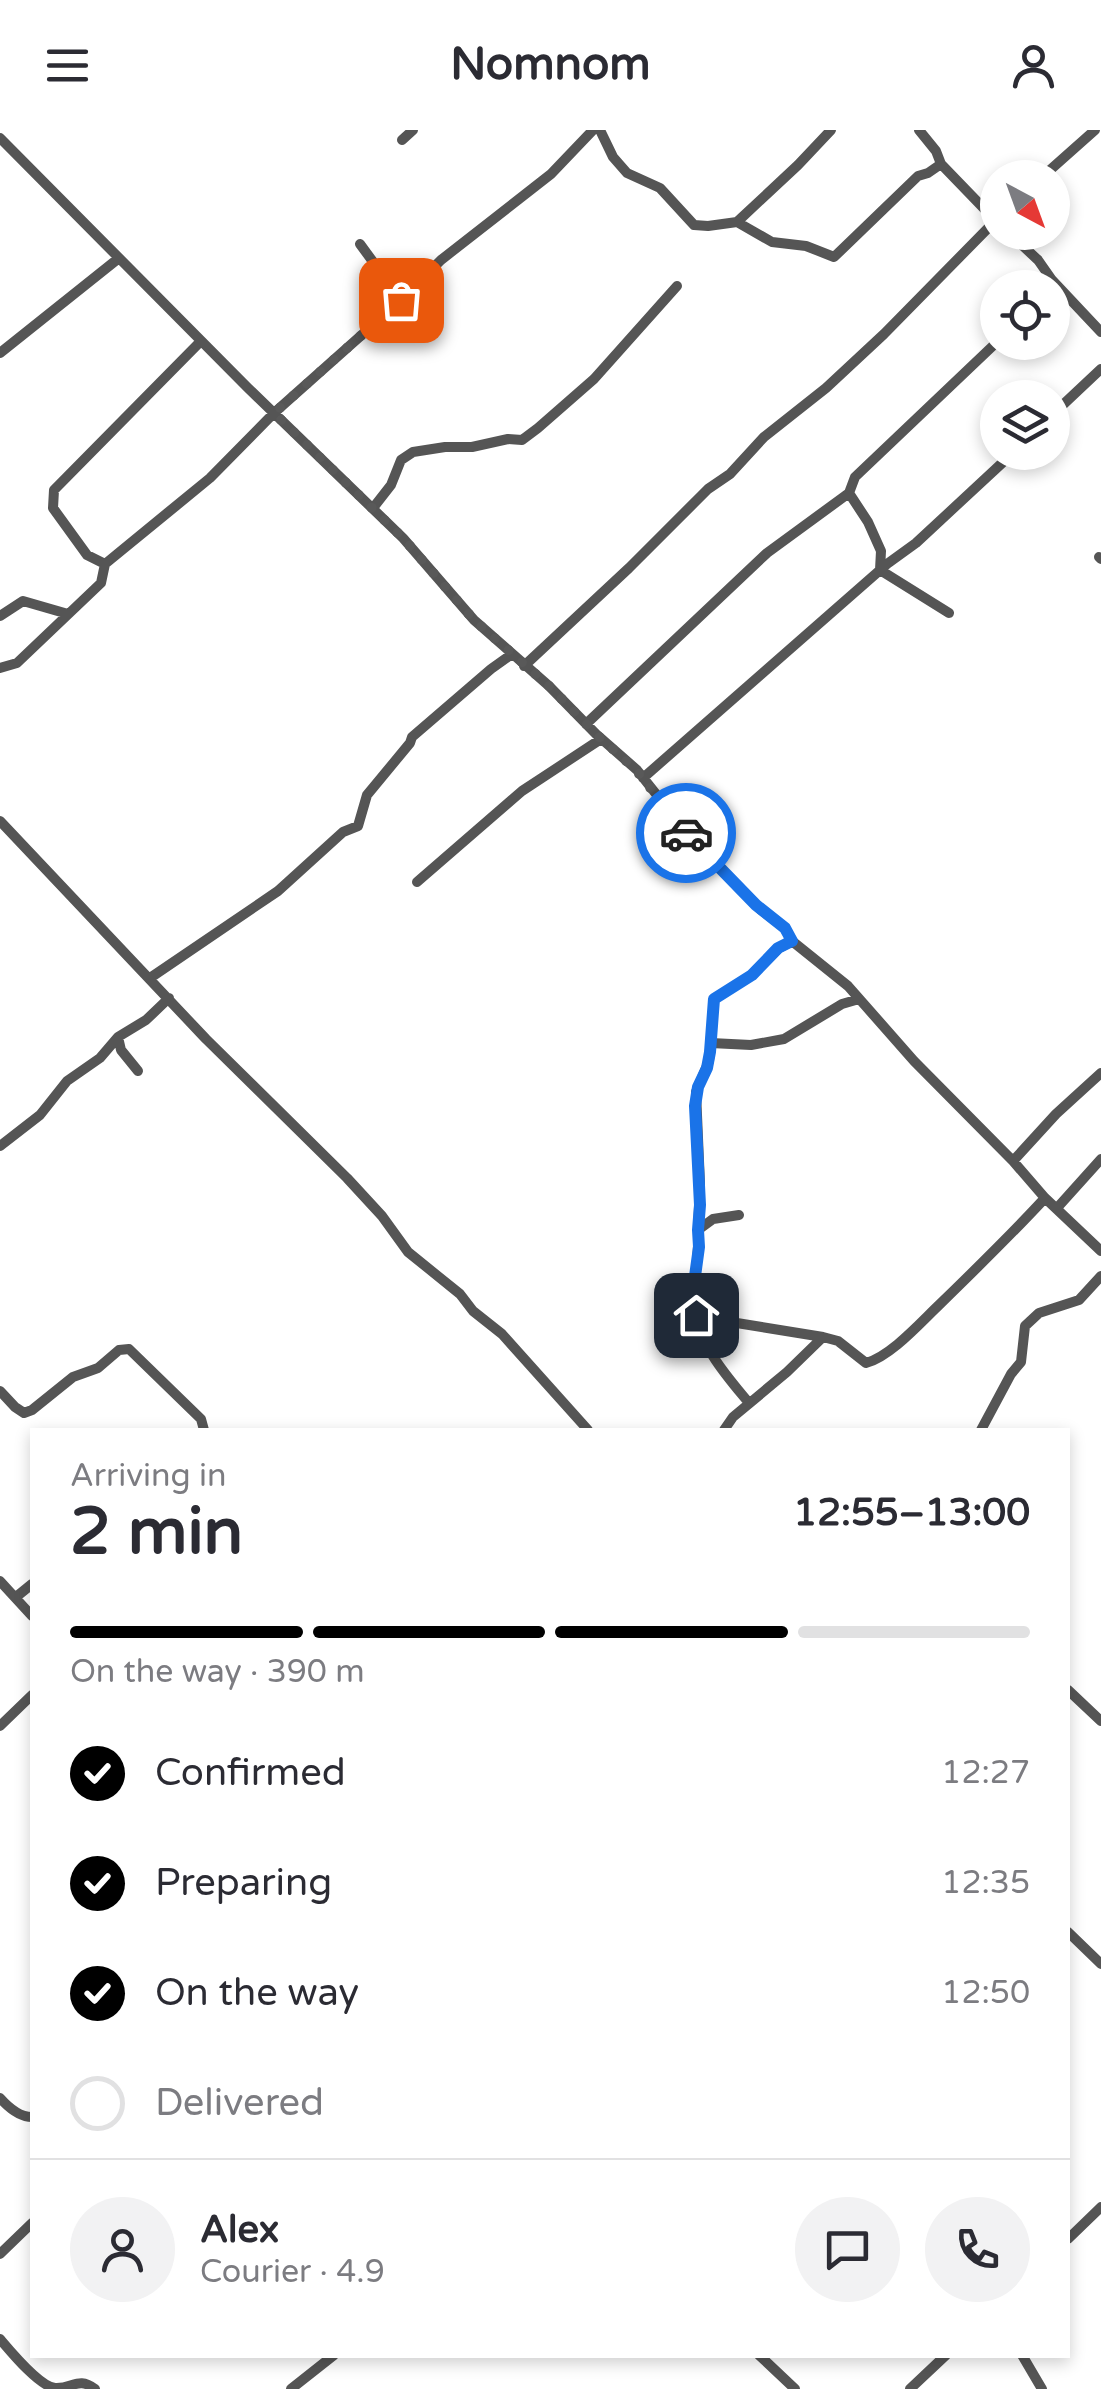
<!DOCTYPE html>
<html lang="en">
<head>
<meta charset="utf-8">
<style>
	:root { --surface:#fff; --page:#f2f2f3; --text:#2b2b33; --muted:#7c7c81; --line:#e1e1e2; --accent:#000 }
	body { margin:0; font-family:"Varela Round",sans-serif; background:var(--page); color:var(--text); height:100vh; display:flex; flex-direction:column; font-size:38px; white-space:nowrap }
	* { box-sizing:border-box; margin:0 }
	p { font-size:32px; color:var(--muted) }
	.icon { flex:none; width:55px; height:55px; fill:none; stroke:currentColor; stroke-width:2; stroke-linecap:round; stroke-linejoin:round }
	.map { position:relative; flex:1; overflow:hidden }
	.panel { position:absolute; left:30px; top:1298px; width:1040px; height:930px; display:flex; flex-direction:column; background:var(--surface); border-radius:0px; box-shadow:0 5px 15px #0003 }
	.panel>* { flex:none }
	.needle { width:65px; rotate:139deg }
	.buttons { position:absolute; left:980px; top:30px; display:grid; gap:20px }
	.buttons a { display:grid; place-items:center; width:90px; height:90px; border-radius:50%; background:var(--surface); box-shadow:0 5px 15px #0003; font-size:50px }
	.pin { position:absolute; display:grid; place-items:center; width:85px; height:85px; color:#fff; margin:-42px; border-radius:20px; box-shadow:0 5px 15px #0006 }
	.courier { position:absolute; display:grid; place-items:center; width:100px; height:100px; margin:-50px; border:8px solid #1a73e8; border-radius:50%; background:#fff; color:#222; box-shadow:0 2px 12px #0007 }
	.headline em { font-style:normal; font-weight:700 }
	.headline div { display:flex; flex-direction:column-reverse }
	.headline { display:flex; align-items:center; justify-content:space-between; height:170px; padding:0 40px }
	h1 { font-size:65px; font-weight:700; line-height:75px }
	.bar { display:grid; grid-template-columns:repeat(4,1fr); gap:15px 10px; align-content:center; height:120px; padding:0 40px }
	.bar i { height:12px; border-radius:8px; background:var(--line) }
	.bar .on { background:var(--accent) }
	.bar p { grid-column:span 4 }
	.line { display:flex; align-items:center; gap:25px; padding:0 40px; border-top:2px solid var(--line) }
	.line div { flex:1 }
	.round { display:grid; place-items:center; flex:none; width:105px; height:105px; border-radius:52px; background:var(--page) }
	ol { padding:0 40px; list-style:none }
	li { display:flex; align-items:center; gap:30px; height:110px }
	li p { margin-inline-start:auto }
	li .icon { padding:10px; border-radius:50%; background:var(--accent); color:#fff; stroke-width:4 }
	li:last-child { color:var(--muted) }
	li i { width:55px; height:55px; border:5px solid var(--line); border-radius:50% }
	header { display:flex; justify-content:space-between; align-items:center; height:130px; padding:0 40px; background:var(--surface); font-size:45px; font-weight:700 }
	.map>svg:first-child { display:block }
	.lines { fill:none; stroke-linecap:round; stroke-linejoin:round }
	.minor { stroke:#555; stroke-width:10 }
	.done { stroke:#595959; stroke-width:10; stroke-dasharray:0 18 }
	.route { stroke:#1a73e8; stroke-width:12 }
</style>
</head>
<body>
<header><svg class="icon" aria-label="menu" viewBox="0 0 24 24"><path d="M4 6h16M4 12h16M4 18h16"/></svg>Nomnom<svg class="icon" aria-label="person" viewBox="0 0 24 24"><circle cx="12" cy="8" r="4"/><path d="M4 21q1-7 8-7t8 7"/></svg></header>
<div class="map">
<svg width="1101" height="2259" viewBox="0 0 1101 2259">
	<rect width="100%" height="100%" fill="#fff"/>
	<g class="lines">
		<path class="minor" d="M600,0L613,27L627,43L660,58L694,95L708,96L737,92L772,112L806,116L834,127L918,46L928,43L941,34
			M919,0L936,21L941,34L997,92
			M0,8L248,258L403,408L474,490L549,556L596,604L637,640L691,708L761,780L785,798L792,811L848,856L914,931L1013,1031L1045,1068L1101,1121
			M402,10L413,0
			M1041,48L1095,0
			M737,92L798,35L831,0
			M1008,102L1038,130L1052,150L1101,202
			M360,114L401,170
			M0,223L119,128
			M1052,285L1101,239
			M849,363L868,392L881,421L880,440L949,483
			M373,378L391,355L401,330L413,322L445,317H472L508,309L522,310L538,298L594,249L677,156
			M1099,427L1101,429
			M105,434L87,425L53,378L54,360L201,211
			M0,486L23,471L68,484
			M524,536L629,438L708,359L730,344L764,307L826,258L884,204L998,88
			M0,538L17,533L101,453L105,434L210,348L274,283L401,170L441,130L551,44L593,0
			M586,594L767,423L849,363L855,347L998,211
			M643,648L887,434L916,413L1014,322
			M0,691L206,909L347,1048L382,1086L408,1122L460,1164L473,1181L502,1204L588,1300
			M417,752L522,661L601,609
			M150,848L278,761L343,702L358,696L367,665L410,613L412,607L491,539L512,524
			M711,913L751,915L784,909L842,874L859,869
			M138,941L121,920L118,907L146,890L169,868
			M0,1016L40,985L67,951L100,928L118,907
			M1013,1031L1056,984L1101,943
			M1057,1078L1101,1029
			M739,1085L713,1089L698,1100C700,1128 691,1153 696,1181L712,1189L823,1207
			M698,1100L700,1054L696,962L709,931L714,869L752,845L779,818L792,811
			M696,1181C701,1218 726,1245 749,1273
			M0,1261L15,1277L24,1283L32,1280L73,1247L98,1238L119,1220L129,1219L201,1289L204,1300
			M724,1300L733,1287L787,1242L823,1207L838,1211L866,1233C891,1226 920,1193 939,1175C975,1140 1011,1105 1045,1068
			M981,1300L1011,1244L1021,1232L1025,1196L1039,1183L1079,1170L1101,1146
			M0,1451L32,1486
			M16,1467L32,1454
			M1068,1560L1101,1591
			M0,1596L32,1565
			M1068,1802L1101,1834
			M0,1968C8,1977 20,1987 32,1987
			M1068,2109L1101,2077
			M0,2124L32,2093
			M0,2209C11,2222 39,2256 55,2258C73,2259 78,2246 95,2259
			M759,2225L795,2259
			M1022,2225L1042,2259
			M291,2259L334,2225
			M910,2259L946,2225"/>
	</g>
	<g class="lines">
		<path class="done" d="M401,170L274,283L403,408L474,490L549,556L596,604L636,640L686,703"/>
		<path class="route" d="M686,703L756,775L785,798L792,811L778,818L752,845L714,869L710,922L707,938L698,957L695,976L700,1075L698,1100L699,1117L693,1161L696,1185"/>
	</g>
</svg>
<div class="buttons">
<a><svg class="needle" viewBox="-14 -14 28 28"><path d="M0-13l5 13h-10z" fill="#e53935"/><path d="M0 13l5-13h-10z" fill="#7c7c81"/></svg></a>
<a><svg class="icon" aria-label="locate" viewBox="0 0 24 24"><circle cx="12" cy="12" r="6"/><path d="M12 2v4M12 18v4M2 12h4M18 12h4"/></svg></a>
<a><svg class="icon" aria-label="layers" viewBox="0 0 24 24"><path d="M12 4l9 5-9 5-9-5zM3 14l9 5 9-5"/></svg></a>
</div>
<div class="pin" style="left:401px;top:170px;background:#ea580c"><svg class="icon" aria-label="bag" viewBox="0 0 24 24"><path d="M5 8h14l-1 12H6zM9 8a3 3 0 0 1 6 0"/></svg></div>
<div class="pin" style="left:696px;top:1185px;background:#1f2937"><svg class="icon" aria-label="home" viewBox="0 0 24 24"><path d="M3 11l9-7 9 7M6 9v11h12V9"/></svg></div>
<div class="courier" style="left:686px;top:703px"><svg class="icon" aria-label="car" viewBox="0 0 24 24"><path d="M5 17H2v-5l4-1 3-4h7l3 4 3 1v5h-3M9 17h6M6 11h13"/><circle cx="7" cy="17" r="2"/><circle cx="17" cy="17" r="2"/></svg></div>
<section class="panel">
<div class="headline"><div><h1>2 min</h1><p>Arriving in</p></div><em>12:55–13:00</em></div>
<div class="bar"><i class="on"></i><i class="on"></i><i class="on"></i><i></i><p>On the way · 390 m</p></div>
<ol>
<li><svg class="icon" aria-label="check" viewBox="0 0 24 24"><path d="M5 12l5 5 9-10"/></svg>Confirmed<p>12:27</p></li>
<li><svg class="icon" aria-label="check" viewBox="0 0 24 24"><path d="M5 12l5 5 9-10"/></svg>Preparing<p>12:35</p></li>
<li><svg class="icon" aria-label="check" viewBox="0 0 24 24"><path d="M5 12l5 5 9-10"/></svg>On the way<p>12:50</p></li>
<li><i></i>Delivered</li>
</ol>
<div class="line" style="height:180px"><a class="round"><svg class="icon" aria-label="person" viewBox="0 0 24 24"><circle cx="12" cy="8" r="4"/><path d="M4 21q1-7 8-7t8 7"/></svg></a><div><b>Alex</b><p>Courier · 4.9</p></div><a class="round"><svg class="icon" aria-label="chat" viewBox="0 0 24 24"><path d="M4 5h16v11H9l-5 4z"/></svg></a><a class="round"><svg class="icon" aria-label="phone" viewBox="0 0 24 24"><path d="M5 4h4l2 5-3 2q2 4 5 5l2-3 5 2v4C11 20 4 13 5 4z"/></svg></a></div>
</section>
</div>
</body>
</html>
